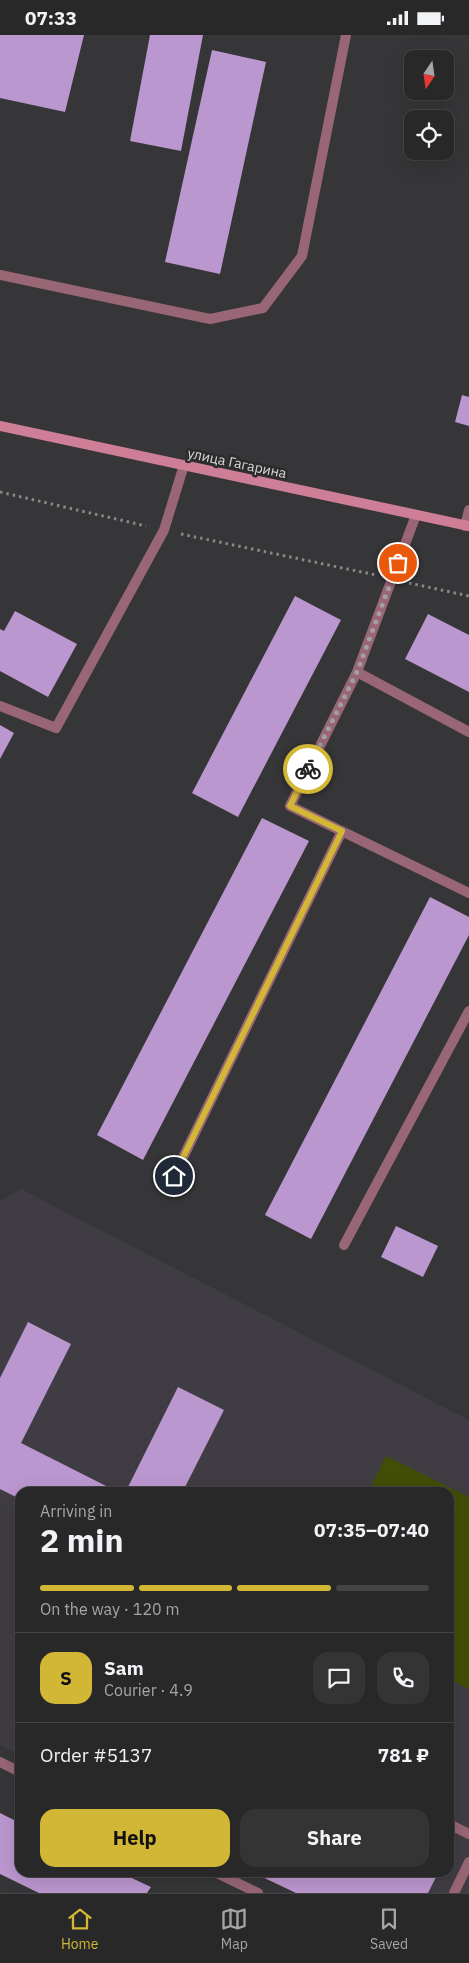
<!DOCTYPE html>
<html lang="en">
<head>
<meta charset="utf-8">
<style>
	:root { --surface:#282829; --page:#343435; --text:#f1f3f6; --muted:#a5a6a8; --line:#444446; --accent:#d2b736 }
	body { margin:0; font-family:"IBM Plex Sans",sans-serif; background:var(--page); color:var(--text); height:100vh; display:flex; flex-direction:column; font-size:19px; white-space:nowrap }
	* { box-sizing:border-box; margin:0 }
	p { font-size:16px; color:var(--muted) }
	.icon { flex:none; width:28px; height:28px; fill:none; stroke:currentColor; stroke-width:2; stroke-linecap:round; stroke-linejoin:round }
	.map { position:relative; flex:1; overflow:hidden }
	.side { position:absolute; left:15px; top:1452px; width:439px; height:390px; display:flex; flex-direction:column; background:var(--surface); border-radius:15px; box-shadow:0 5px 20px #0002,0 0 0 1px var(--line) }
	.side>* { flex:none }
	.needle { width:32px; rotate:193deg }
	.buttons { position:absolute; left:404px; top:15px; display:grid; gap:10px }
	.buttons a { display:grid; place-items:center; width:50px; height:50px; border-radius:10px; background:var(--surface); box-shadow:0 5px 20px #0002,0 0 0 1px var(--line); font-size:25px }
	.pin { position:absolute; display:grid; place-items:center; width:42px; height:42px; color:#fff; margin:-21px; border:2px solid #fff; border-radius:50%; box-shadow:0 1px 5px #0007 }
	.courier { position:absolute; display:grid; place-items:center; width:50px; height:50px; margin:-25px; border:4px solid #d2b736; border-radius:50%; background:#fff; color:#222; box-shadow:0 1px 6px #0007 }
	.headline em { font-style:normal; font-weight:700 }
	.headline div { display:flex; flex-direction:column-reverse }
	.headline { display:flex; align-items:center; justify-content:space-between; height:85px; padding:0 25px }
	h1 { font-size:32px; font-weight:700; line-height:38px }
	.bar { display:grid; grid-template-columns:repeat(4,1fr); gap:8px 5px; align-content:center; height:60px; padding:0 25px }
	.bar i { height:6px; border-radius:4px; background:var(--line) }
	.bar .active { background:var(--accent) }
	.bar p { grid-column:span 4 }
	.line { display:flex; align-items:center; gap:12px; padding:0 25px; border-top:1px solid var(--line) }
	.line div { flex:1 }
	.round { display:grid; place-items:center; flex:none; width:52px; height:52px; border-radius:15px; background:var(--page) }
	.button { display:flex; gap:10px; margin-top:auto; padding:10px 25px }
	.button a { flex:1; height:58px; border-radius:15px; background:var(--accent); color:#111; font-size:20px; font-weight:700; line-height:58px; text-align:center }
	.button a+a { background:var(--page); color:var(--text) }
	.status { display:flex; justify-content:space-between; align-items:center; height:35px; padding:0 25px; background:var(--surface); direction:ltr }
	.status svg { height:14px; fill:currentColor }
	.dock { display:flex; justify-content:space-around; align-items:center; height:70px; border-top:1px solid var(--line); background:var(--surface); font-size:14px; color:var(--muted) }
	.dock a { display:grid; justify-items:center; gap:2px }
	.dock .active { color:var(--accent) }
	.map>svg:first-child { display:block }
	.built { fill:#403c43 }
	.green { fill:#424d07 }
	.building { fill:#bb97cf }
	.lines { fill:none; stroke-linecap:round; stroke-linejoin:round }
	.path { stroke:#898889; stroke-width:3; stroke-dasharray:2.5 4; stroke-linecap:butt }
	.lane { stroke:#986674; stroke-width:10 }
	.secondary { stroke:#ce7f97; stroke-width:10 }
	.done { stroke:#a1a0a1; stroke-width:5; stroke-dasharray:0 9 }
	.route { stroke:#d2b736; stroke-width:6 }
	.labels { text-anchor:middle; stroke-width:5; stroke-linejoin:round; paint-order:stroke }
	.street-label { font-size:14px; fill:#dad9da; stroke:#2c2b2d }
</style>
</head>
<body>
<div class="status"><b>07:33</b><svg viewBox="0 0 49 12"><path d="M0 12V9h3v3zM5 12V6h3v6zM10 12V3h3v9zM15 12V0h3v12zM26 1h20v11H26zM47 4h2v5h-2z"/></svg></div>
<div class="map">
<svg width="469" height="1858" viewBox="0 0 469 1858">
	<rect width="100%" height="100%" fill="#363537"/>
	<path class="built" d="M21,1154L469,1385V1858H297L256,1838H449V1458H20V1720L0,1710V1166Z"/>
	<path class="green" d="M386,1421L469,1462V1654L449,1644V1458L368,1457Z"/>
	<path class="building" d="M0,0H84L65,77L0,63Z
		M150,0H203L181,116L130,106Z
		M212,15L266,27L220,239L165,227Z
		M462,360L469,362V391L455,387Z
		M295,561L341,585L238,782L192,758Z
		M15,576L77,609L48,662L0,636V594L4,596Z
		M428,579L469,600V657L405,624Z
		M0,690L14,698L0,724Z
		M262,783L309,806L143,1125L97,1100Z
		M430,862L469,882V900L311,1204L265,1180Z
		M396,1191L438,1211L423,1242L381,1222Z
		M28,1287L71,1309L21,1408L120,1458H20V1464L0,1454V1343Z
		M178,1352L224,1375L182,1458H125Z
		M0,1778L20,1788V1838H121L151,1852L147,1858H39L0,1839Z
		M254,1838H438L428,1858H296Z"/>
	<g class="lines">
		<path class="path" d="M0,457L146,491
			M181,499L376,540
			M409,548L469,561"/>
		<path class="lane" d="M0,240L210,284L263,273L302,221L346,0
			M416,480L357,637L469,697
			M465,491L469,475
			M357,637L290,771L469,858
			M0,671L56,693L164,495L184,430
			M174,1141L342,796
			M344,1210L469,976
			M0,1727L20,1737
			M449,1789L469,1799
			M217,1838L258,1858
			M454,1858L469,1827"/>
		<path class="secondary" d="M0,391L469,491"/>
	</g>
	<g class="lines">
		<path class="done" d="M308,734L357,637L398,528"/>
		<path class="route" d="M174,1141L342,796L290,771L308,734"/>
	</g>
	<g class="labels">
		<g class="street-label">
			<text transform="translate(237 428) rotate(12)" y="5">улица Гагарина</text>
		</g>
	</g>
</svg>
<div class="buttons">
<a><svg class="needle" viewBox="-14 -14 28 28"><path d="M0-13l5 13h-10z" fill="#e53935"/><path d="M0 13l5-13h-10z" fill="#a5a6a8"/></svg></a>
<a><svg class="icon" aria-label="locate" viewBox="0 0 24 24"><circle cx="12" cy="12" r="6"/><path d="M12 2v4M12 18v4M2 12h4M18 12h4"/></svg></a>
</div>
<div class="pin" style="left:398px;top:528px;background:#ea580c"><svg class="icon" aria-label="bag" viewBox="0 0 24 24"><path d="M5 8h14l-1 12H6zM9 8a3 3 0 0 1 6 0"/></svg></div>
<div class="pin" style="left:174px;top:1141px;background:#1f2937"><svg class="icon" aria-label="home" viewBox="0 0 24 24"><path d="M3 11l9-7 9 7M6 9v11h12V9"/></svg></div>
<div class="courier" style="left:308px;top:734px"><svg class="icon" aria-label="bike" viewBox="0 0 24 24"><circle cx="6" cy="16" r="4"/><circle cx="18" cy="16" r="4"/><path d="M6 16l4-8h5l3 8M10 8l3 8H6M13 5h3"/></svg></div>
<section class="side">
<div class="headline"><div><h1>2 min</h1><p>Arriving in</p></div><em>07:35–07:40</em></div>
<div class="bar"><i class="active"></i><i class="active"></i><i class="active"></i><i></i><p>On the way · 120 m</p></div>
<div class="line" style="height:90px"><b class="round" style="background:var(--accent);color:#111">S</b><div><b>Sam</b><p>Courier · 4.9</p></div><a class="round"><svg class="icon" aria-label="chat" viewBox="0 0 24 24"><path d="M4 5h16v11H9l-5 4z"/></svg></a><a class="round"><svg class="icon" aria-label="phone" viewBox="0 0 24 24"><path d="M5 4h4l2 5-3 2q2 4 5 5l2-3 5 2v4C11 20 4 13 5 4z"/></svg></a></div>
<div class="line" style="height:65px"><div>Order #5137</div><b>781 ₽</b></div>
<div class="button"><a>Help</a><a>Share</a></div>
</section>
</div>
<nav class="dock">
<a class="active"><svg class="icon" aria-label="home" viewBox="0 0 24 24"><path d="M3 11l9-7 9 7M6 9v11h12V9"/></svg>Home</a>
<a><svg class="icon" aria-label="map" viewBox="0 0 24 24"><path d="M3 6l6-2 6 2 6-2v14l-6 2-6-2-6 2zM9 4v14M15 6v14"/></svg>Map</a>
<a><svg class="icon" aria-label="saved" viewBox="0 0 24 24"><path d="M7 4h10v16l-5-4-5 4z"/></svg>Saved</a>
</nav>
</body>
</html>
